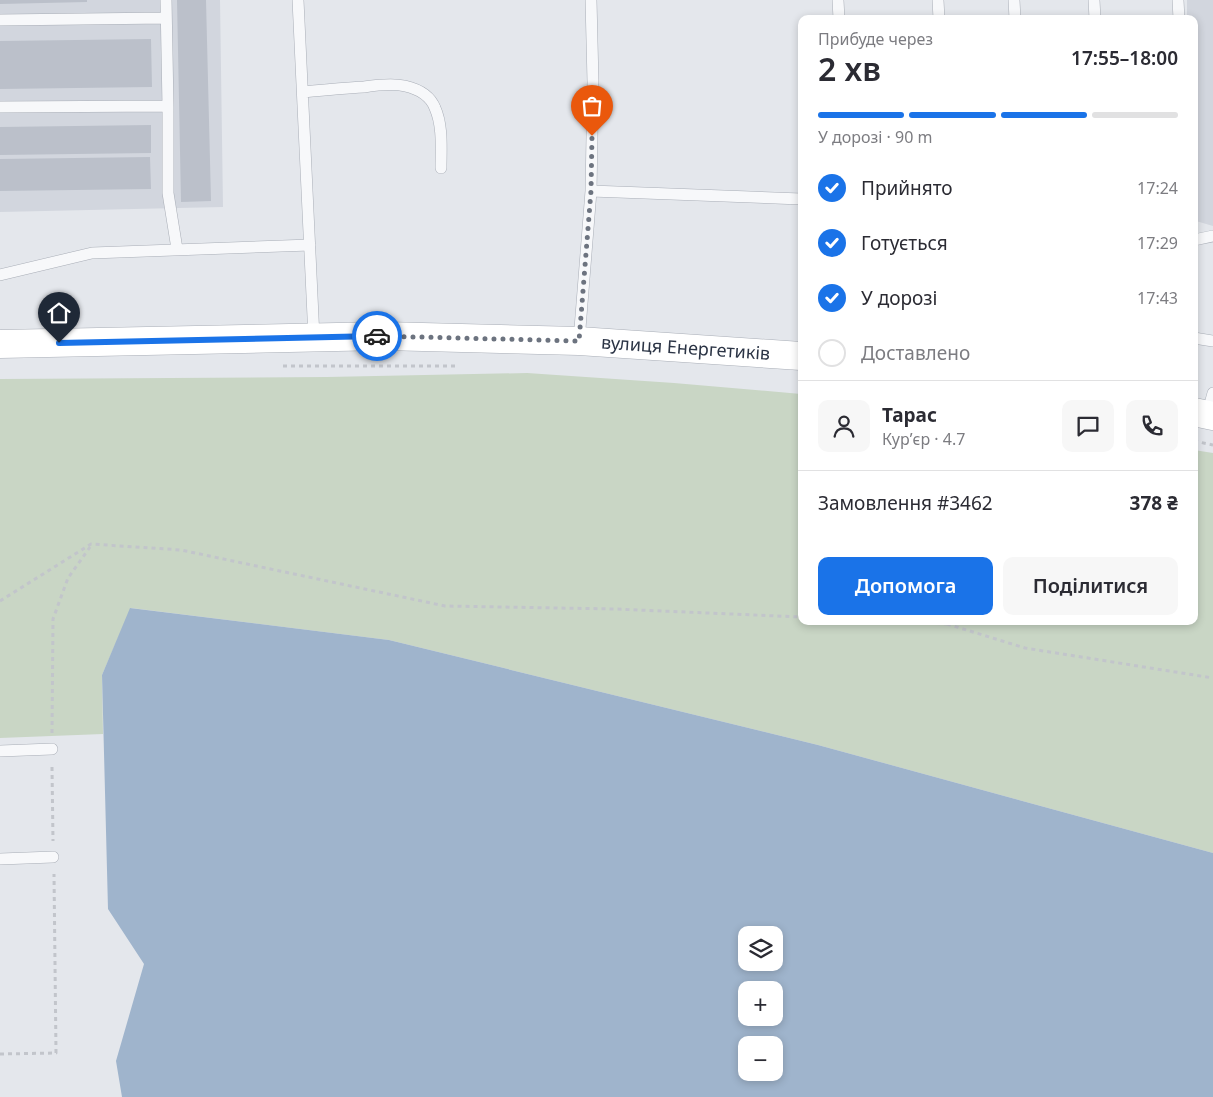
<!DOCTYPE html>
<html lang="uk">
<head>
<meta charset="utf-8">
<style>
	:root { --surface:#fff; --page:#f7f7f7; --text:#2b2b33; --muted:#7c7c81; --line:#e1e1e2; --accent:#1a73e8 }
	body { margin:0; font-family:"Noto Sans",sans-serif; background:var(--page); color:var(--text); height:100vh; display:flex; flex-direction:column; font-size:19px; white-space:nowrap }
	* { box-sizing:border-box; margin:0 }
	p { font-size:16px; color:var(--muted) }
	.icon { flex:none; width:28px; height:28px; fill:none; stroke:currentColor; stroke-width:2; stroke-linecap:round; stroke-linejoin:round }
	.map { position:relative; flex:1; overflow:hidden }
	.panel { position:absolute; left:798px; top:15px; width:400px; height:610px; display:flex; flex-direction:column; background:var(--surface); border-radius:10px; box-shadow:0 2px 8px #0003 }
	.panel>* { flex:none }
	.fabs { position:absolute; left:738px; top:926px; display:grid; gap:10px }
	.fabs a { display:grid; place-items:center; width:45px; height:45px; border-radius:10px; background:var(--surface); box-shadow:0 2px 8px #0003; font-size:25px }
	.pin { position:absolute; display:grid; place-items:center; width:42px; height:42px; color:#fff; margin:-51px -21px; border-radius:50% 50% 50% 0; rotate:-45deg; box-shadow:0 0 5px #0007 }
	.pin .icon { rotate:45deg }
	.courier { position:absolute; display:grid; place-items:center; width:50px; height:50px; margin:-25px; border:4px solid #1a73e8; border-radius:50%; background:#fff; color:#222; box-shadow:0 1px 6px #0007 }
	.summary em { font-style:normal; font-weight:600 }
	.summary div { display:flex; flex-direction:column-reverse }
	.summary { display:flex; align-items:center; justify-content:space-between; height:85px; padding:0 20px }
	h1 { font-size:32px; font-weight:600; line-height:38px }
	.bar { display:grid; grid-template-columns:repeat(4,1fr); gap:8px 5px; align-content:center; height:60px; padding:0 20px }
	.bar i { height:6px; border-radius:4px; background:var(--line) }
	.bar .on { background:var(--accent) }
	.bar p { grid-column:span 4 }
	.line { display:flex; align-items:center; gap:12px; padding:0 20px; border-top:1px solid var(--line) }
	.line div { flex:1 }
	.round { display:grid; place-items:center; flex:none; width:52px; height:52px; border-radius:10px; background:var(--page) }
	ol { padding:0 20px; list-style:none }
	li { display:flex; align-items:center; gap:15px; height:55px }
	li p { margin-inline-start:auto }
	li .icon { padding:5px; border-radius:50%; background:var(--accent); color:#fff; stroke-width:4 }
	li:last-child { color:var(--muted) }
	li i { width:28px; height:28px; border:2px solid var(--line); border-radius:50% }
	.cta { display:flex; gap:10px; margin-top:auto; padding:10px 20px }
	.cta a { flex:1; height:58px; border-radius:10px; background:var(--accent); color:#fff; font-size:20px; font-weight:600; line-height:58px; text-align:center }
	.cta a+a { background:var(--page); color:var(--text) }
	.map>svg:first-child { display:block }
	.built { fill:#d2d6de }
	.green { fill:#c9d6c5 }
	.water { fill:#9fb4cc; fill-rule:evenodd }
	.building { fill:#bbc0ca }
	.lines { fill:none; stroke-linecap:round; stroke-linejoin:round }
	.service-casing { stroke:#a9aeb7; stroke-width:12 }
	.secondary-casing { stroke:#a9aeb7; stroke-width:29 }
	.path { stroke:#c2c5cb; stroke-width:3; stroke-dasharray:4 4; stroke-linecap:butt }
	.service { stroke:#f7f8fa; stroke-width:11 }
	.secondary { stroke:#fff; stroke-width:28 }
	.done { stroke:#6c737f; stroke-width:5; stroke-dasharray:0 9 }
	.route { stroke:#1a73e8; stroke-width:6 }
	.labels { text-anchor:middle; stroke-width:4; stroke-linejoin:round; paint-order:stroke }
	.street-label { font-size:18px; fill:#2b3445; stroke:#f4f6f9 }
</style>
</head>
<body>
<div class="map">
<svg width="1213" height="1097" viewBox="0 0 1213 1097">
	<rect width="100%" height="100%" fill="#e4e7ec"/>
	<path class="built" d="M0,0H220L223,207L0,212Z
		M1187,0H1213V226L1196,221L1194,174V19H1187Z"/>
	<path class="green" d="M527,373L674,383L801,394V621H1194V450L1213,453V853L818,745L389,640L131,608L102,675L103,734L0,738V379L327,377Z"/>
	<path class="water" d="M130,608L389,640L818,745L1213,853V1097H122L116,1061L144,964L108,909L102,675ZM746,935H774V962H746ZM746,990H774V1018H746ZM746,1045H774V1072H746Z"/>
	<path class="building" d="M0,0H87V2L0,4Z
		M177,0H206L211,201L181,202Z
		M151,39L152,87L0,89V41Z
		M151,125V153L0,155V127Z
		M150,157L151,189L0,191V159Z"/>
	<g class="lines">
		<g class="service-casing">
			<path id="service" d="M166,0L168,106V193L177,249
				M298,0L314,338
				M838,0L839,19
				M938,0L939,19
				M1014,0L1015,19
				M1094,0L1095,19
				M1178,0L1179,19
				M0,20L166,18
				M303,92C323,90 343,88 364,87C377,85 392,83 405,86C418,89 430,95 435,108C443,126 441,148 441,168
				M0,107L168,106
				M591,191L801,199
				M1194,240L1213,236
				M0,275L92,253L310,245
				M1194,338L1213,341
				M579,341L591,191L593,82L591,0
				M1207,415L1213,393
				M0,751L52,749
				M0,859L53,857"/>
		</g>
		<g class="secondary-casing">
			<g id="secondary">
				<path id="s1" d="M0,344L384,336L579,341L801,356"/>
				<path d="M1194,412L1213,416"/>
			</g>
		</g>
		<path class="path" d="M283,366H459
			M1194,441L1213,445
			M0,601L91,544L181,550L445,606L615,609L801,617
			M880,621L947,624L956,621
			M947,624L1025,648L1213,678
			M52,733L53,619L68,578L90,547
			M52,767L53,841
			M0,1054L56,1053L54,874"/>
		<use href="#service" class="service"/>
		<use href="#secondary" class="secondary"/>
	</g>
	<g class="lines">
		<path class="done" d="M377,336L579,341L591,191L592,136"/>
		<path class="route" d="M59,343L377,336"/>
	</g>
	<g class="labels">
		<g class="street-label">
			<text dy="6" stroke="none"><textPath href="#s1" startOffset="686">вулиця Енергетиків</textPath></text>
		</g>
	</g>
</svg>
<div class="fabs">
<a><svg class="icon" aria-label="layers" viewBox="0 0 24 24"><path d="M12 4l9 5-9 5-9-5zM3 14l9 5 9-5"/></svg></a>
<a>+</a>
<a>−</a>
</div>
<div class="pin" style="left:592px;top:136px;background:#ea580c"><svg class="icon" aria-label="bag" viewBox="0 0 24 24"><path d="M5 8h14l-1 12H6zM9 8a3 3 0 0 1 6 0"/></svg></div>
<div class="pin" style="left:59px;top:343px;background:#1f2937"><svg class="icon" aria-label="home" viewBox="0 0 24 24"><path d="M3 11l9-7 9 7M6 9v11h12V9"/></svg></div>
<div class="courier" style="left:377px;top:336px"><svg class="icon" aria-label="car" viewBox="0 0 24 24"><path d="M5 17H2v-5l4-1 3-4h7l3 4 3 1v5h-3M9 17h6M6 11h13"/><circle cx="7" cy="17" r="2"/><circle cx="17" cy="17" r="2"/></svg></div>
<section class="panel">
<div class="summary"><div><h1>2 хв</h1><p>Прибуде через</p></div><em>17:55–18:00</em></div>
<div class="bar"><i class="on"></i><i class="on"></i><i class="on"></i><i></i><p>У дорозі · 90 m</p></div>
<ol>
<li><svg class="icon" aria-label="check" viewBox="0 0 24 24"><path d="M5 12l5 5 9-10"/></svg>Прийнято<p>17:24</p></li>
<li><svg class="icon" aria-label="check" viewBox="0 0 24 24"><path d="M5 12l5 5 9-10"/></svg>Готується<p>17:29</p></li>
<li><svg class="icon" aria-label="check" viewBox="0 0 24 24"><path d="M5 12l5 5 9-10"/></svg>У дорозі<p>17:43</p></li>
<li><i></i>Доставлено</li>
</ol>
<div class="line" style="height:90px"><a class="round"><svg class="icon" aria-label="person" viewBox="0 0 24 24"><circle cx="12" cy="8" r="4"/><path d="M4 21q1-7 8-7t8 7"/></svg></a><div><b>Тарас</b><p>Кур’єр · 4.7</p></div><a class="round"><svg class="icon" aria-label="chat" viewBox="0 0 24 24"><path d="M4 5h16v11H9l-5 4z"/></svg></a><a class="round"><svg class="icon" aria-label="phone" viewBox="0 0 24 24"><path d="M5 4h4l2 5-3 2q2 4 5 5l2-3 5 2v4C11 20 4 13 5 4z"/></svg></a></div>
<div class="line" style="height:65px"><div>Замовлення #3462</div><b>378 ₴</b></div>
<div class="cta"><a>Допомога</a><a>Поділитися</a></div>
</section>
</div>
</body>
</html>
